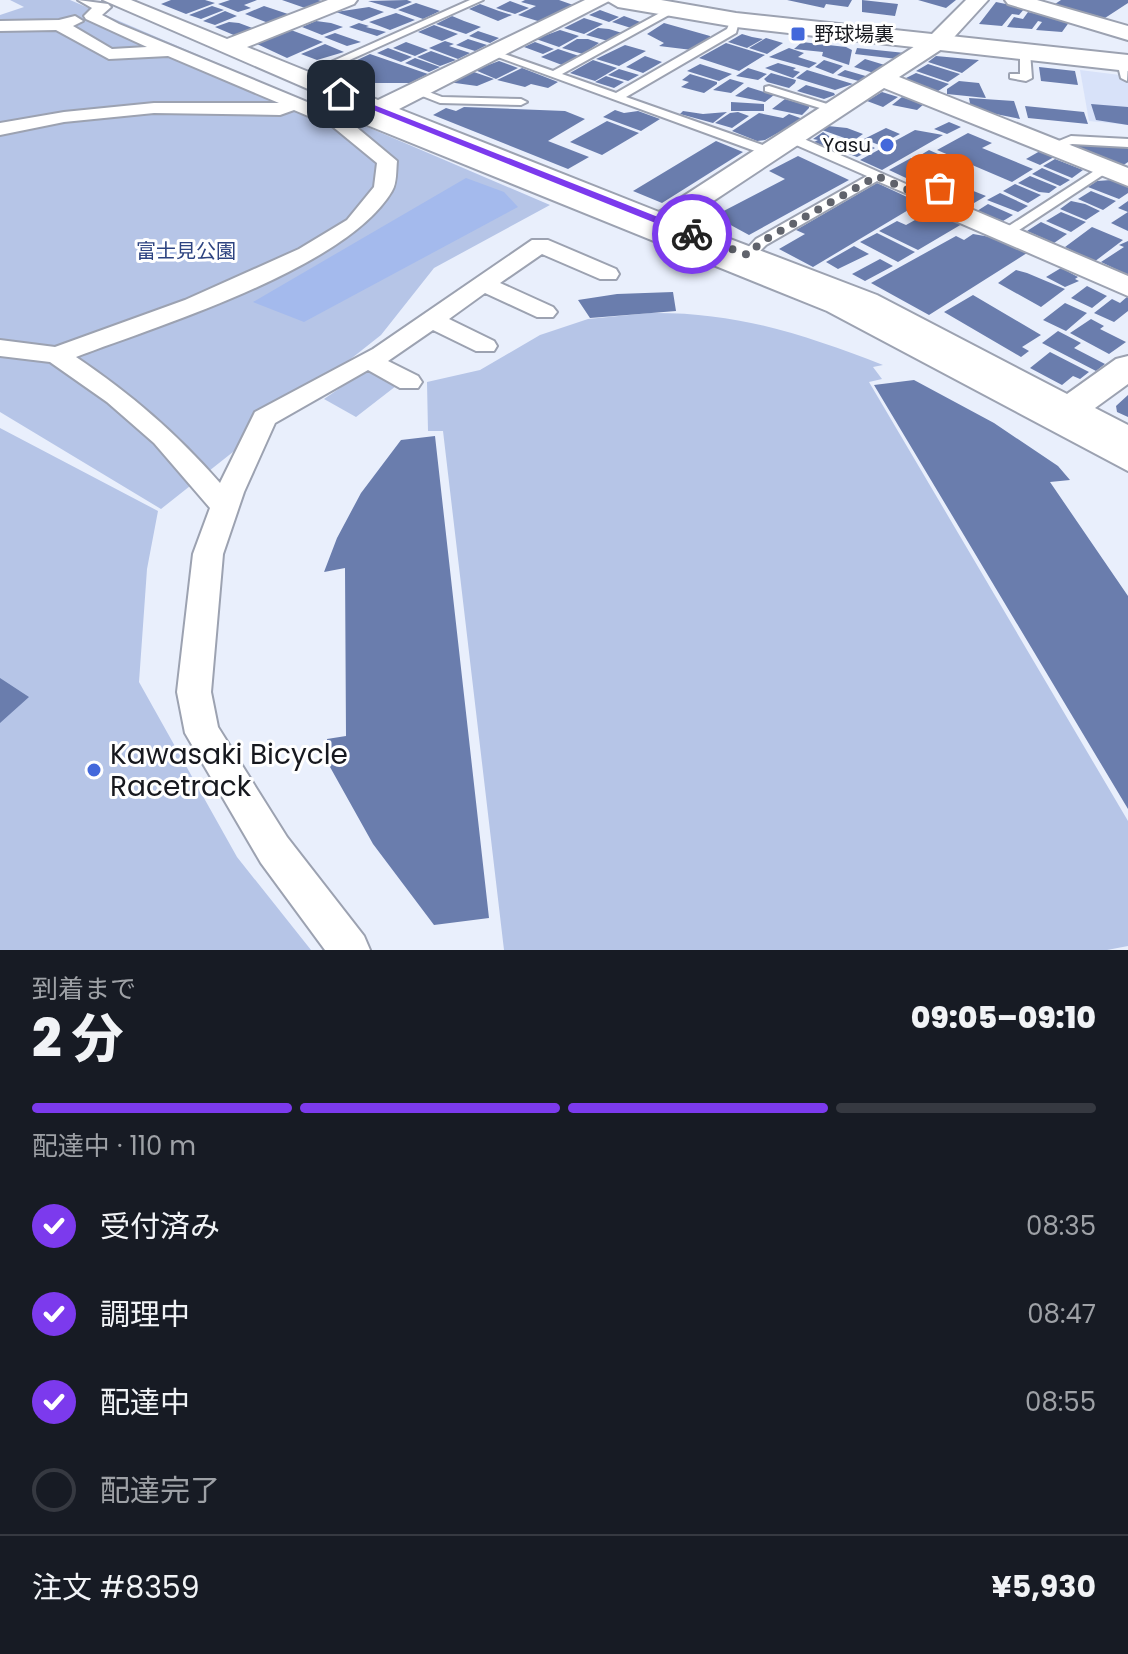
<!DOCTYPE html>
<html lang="ja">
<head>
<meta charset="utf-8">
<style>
	:root { --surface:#171b24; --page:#242831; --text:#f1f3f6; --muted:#9ea1a6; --line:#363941; --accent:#7c3aed }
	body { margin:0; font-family:Poppins,"Noto Sans JP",sans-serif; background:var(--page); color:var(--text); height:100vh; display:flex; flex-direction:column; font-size:30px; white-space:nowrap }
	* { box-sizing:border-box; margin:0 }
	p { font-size:26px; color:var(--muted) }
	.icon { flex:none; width:44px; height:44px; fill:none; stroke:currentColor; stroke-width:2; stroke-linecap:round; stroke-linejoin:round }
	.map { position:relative; height:950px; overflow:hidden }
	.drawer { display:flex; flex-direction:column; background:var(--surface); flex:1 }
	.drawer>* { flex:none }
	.pin { position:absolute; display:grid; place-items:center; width:68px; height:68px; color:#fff; margin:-34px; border-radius:16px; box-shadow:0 4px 12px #0006 }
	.courier { position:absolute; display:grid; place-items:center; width:80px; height:80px; margin:-40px; border:6px solid #7c3aed; border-radius:50%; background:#fff; color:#222; box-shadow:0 2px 10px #0007 }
	.headline em { font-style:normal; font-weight:800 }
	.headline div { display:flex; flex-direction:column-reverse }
	.headline { display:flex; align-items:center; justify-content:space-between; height:136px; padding:0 32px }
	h1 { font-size:52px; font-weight:800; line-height:60px }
	.bar { display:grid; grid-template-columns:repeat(4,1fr); gap:12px 8px; align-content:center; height:96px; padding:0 32px }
	.bar i { height:10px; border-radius:6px; background:var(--line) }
	.bar .selected { background:var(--accent) }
	.bar p { grid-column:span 4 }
	.line { display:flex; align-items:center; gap:20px; padding:0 32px; border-top:2px solid var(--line) }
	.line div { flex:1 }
	ol { padding:0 32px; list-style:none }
	li { display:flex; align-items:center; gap:24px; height:88px }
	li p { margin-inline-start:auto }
	li .icon { padding:8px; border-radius:50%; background:var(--accent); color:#fff; stroke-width:4 }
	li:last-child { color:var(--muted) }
	li i { width:44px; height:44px; border:4px solid var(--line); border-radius:50% }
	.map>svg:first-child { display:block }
	.built { fill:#d8e2f9 }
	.green { fill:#b6c5e7 }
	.forest { fill:#a4baed }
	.building { fill:#6a7dad }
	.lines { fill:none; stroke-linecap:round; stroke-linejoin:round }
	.service-casing { stroke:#9ca2b1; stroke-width:4 }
	.pedestrian-casing { stroke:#9ca2b1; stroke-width:4 }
	.minor-casing { stroke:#9ca2b1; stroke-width:4 }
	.tertiary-casing { stroke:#9ca2b1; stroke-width:4 }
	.service { fill:#fff; fill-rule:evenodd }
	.pedestrian { fill:#fff; fill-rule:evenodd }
	.minor { fill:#fff; fill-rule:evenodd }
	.tertiary { fill:#fff; fill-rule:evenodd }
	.route { fill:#7c3aed }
	.done { stroke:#60636c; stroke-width:8; stroke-dasharray:0 14.4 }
	.poi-dot { fill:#4368db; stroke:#fff; stroke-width:3 }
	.labels { text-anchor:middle; stroke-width:6; stroke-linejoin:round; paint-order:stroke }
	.far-poi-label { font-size:20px; fill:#16181e; stroke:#fff; text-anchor:start }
	.far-park-label { font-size:20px; fill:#2e4481; stroke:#fff }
	.near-poi-label { font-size:28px; fill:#16181e; stroke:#fff; text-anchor:start }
</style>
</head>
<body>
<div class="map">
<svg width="1128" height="950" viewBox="0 0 1128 950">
	<rect width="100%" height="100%" fill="#e9effc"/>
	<path class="built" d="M1080,70L1128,76V125L1089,121Z"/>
	<path class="green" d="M10,0H70L550,205L434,268L381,335L161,509L0,412V15L24,7Z
		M650,313C737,312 802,334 883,365L873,367L882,379L869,382L1128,821V946L1107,950H504L443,431H428L427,382L480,370L540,335L588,319Z
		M366,370L396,386L356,417L324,399Z
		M0,428L158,511L147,569L139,682L237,857L311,950H0Z"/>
	<path class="forest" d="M466,178L504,192L518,207L304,322L253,302Z"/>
	<path class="building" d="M171,0H205L215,3L186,14L161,4Z
		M230,0H257L244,5L251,8L238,12L218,4Z
		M282,0H318L322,1L305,8Z
		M407,0L412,2L395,9L368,1Z
		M525,0H559L576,6L541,22L518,15L536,6L521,2Z
		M787,0H852L848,7L826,4L824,8Z
		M862,0L898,4L895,16L862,12Z
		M918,0H956L946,8Z
		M1061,0H1128V3L1105,18L1055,4Z
		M510,1L529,8L515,14L496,8Z
		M996,2L1025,8L1019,15L1012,14L1002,26L979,24Z
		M416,3L440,11L423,19L398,10Z
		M480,4L499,11L512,15L498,21L469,9Z
		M212,6L224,10L201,19L189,15Z
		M264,6L291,15L271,24L245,14Z
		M369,7L384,12L362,21L336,12Z
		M600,10L619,17L609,22L589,15Z
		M225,11L237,16L215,25L203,21Z
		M1028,12L1070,21L1062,32L1036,30L1042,22L1038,21L1032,29L1007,27L1014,17L1023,19Z
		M396,13L415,20L390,30L369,22Z
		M452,16L464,21L481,27L466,34L436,24Z
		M624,16L643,23L631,28L612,22Z
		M584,18L603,24L584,34L564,28Z
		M316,21L331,23L343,27L322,35L302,27Z
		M229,22L239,23L255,29L236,36L215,27Z
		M359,23L369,26L366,27L386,32L377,36L349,27Z
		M664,23L710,36V39L692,50L659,46L664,43L647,34Z
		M434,25L458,34L442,41L418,32Z
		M598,28L609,29L622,33L608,41L586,35Z
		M291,30L323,42L287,58L257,44Z
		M560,30L579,36L559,47L536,39Z
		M478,31L499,38L490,43L469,36Z
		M335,33L361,42L347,46L324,37Z
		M742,34L752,37L763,39L747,48L728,42Z
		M766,38L783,43L767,54L749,48Z
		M468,39L487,45L475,51L456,45Z
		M577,39H588L599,43L583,54L562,48Z
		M445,41L454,44L449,46L470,53L458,59L429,48Z
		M406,42L428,50L415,56L393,48Z
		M535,42L554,49L543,54L524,47Z
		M802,42L846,47L852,50L849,65L822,56L823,52L794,49Z
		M726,43L765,55L739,71L699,58Z
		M325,44L344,52L317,60L301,54Z
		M625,45L646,51L619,66L596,59Z
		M388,48L412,57L401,62L377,53Z
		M789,48L804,53L798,57L817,63L809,68L769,57Z
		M857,48L905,53L897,59L855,54Z
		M558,49L579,56L562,65L541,57Z
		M431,51L456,60L440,66L417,57Z
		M370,54L428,74L410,83H369L345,75L335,76L334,71Z
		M645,56L662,62L643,73L626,67Z
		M936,56L979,60L962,73L928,62Z
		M415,58L440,67L429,72L405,63Z
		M865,59L888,66L877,74L854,67Z
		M593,60L617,68L595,81L570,73Z
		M824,60L843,66L833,74L815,67Z
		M499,61L518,68L496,79L475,70Z
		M778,63L796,68L793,70L800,72L793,78L765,68Z
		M700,64L732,74L719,81L687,71Z
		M928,64L960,74L948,82L916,71Z
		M1039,67L1075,71L1078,85L1041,81Z
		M522,68L558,82L548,88L531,84L525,87L497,80Z
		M748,68L767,74L758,80L736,76Z
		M619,69L639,75L628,81L608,75Z
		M807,70L853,84L835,90L796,78Z
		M845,70L869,77L862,82L837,75Z
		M471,71L494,79L477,86L448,82Z
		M771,73L796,80L795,83L789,88L767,82L764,79Z
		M916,73L949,84L935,93L907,83L910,81L904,79Z
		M690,74L717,82V84L704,93L681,87L689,82L682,80Z
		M606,76L624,82L614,88L595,82Z
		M730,79L744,83L731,93L713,90Z
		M959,81L979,83L986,98L947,94V89Z
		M806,85L834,93L835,95L824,99L797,91Z
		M748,87L774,95L765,102L735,96Z
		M882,92L898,97L883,107L867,101Z
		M902,97L924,104L917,110L892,105Z
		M969,98L1014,101L1020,119L971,109Z
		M785,99L809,106V108L802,115L772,109Z
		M731,102L764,104V111H731Z
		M1091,104L1128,107V125L1096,120Z
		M1025,106L1084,112L1088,124L1028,118Z
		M464,107L565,111L585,119L548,141L589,157L568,169L433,115L446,108L456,111Z
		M615,110L624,113L638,111L660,119L641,131L603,117Z
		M683,111L703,114L727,112L713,123L680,114Z
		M738,112L749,116L732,128L715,123L730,113Z
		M759,113L783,118L789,114L803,119L765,140L757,141L732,131Z
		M607,121L639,133L602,155L570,142Z
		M949,122L961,127L947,134L934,129Z
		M828,126L847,128L863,134L853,141L822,130Z
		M886,128L900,134L879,145L864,139Z
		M915,130L943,135L882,170L860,160Z
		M823,132L832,138L848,145L834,150L814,142L818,140L813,139Z
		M968,133L992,143L982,148L1033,169L1012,182L937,150Z
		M716,141L743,152L662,203L633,191Z
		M860,141L875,148L857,157L841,151Z
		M1075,143L1128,147V162L1119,168L1068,147Z
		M929,150L974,170L964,176L919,156Z
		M1040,151L1054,157L1040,165L1026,159Z
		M798,156L849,180L749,235L714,216L785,179L769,171Z
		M911,158L928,166L906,178L889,170Z
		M1055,159L1083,170L1072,178L1043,166Z
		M929,167L949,176L926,187L908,179Z
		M1042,168L1070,180L1060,186L1032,174Z
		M1030,176L1057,187L1049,193L1039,192L1018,183Z
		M1111,180L1128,187V193L1119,199L1088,187L1097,181Z
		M877,183L920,203L813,267L779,249L805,234L796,230Z
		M1015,184L1041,195L1028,203L1003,191Z
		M966,188L986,196L969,206L950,197Z
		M1091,191L1116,201L1103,210L1078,199Z
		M1000,193L1028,206L1018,212L987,200Z
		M1071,201L1085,204L1100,211L1086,220L1060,209Z
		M1128,201V231L1111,223L1128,212L1118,208Z
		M988,204L1013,215L1003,221L977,211Z
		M933,210L962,224L918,250L879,231L897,221L906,225Z
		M1061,212L1086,222L1071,232L1046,221Z
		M1041,222L1067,234L1054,243L1027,231Z
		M1092,227L1123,240L1094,262L1065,247Z
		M877,233L915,252L898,262L860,242Z
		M973,234L996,238L1027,253L929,315L871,283L956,236L964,240Z
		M1128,241V275L1101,262L1124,247L1119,245Z
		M854,246L869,254L838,269L826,262Z
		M880,259L893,266L865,281L852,274Z
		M1061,268L1078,277L1075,279L1079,281L1065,287L1046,277Z
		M1016,270L1027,273L1065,289L1041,307L998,283Z
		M1087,286L1107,296L1092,308L1071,298Z
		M673,292L676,311L590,318L578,300L617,294Z
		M973,295L1041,335L1022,347L1029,351L1021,357L944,312Z
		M1128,296V311L1114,322L1094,313L1112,299L1120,303Z
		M1065,303L1087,313L1066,331L1043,320Z
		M1091,319L1104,326L1100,329L1126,342L1109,354L1070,333Z
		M1058,331L1081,343L1074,348L1105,364L1096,371L1042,343Z
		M1050,352L1089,372L1080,379L1073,376L1062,385L1030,368Z
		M914,380L994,423L1058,466L1070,480L1050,482L1128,596V809L874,385Z
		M1128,395V417L1117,412L1116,406Z
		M435,436L489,918L434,925L373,844L330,767L327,739L346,736L345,568L324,572L337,538L361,493L401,440Z
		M0,678L29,697L0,723Z"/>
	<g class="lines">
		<g class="service-casing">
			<path id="service" d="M470,0H483L305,80L295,78Z
				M669,8L678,10L562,74L616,93L727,29L732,18H740L736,33L626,97L774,149V155H766L487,53L496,51L553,71Z
				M1025,49L1030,52L1032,78L1026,81L1010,78V74H1020V52Z
				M1122,59L1128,64L1127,81L1121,78L1117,62Z
				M769,86L840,108L842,110L836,113L765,91V87Z
				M416,87L442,97L521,99L527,102L521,105L440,103L412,92L410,90Z
				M787,135H795L924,192L952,177L963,180L924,201L877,181L766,245L753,258H743L741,255L756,239L867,176L787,141Z
				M1071,136L1128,139V147L1072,144L1050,151L1044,147Z
				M1102,166L1112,169L1010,236L1005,237L998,233Z"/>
		</g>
		<g class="pedestrian-casing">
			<path id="pedestrian" d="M78,0L108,4L111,7L102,15L119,24L341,116L368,113L843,301L1128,449V471L827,311L362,123L355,126L397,161C396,170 397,183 392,191C347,268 160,325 76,357C132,395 175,432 220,483L255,412L373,349L532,240H548L616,269L619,274L616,279H600L542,254L500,283L553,307L557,312L553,317H537L485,293L449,319L494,341L497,346L494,351H476L433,330L388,361L418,376L422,382L418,388H400L368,370L275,423L244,492L223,554L211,692L218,727L287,837L364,936L370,950H325L261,863L185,733L177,692L193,554L210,508L154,443L107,402L50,362L0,356V340L55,347L185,300L299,249L347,220L374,187L377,163L332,126L294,110L280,115L154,113L64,122L0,135V123L64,112L154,103H279L168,56L109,59L56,30L0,31V21L59,20L75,16L83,21L73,26L112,49L147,47L86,19L84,16L92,8Z"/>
		</g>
		<g class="minor-casing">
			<path id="minor" d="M103,0H131L227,39L328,0H357L354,4L247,47L378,100L585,0H611L399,109L659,212L929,37L966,0H988L945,47L899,77L1128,168V186L884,88L683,221L877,295L1067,394L1116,359L1128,356V384L1095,408L1128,425V454L1115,450L855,309L368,115Z
				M1005,0H1037L1128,26V40L1008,4Z
				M924,189L1128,276V296L914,203L910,197L914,191Z"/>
		</g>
		<g class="tertiary-casing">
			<path id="tertiary" d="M606,0H661L736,13L1128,55V71L736,27L618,7Z"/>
		</g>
		<use href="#service" class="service"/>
		<use href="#pedestrian" class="pedestrian"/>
		<use href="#minor" class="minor"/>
		<use href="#tertiary" class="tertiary"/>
	</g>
	<path class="route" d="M341,92L696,232L697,234L688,236L338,96Z"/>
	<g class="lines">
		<path class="done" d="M692,234L748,255L761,242L877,176L924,197L940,188"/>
	</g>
	<g class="poi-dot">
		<rect x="790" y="26" width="16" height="16" rx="4"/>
		<circle cx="887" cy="145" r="8"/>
		<circle cx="94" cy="770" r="8"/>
	</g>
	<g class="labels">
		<g class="far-poi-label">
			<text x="814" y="41">野球場裏</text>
			<text x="871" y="152" text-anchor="end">Yasu</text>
		</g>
		<g class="far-park-label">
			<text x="186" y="258">富士見公園</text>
		</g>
		<g class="near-poi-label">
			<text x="110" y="764">Kawasaki Bicycle<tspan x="110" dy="32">Racetrack</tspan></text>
		</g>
	</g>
</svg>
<div class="pin" style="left:940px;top:188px;background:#ea580c"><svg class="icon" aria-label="bag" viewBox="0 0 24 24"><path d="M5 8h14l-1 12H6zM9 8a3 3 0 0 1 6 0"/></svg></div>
<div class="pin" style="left:341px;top:94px;background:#1f2937"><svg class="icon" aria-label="home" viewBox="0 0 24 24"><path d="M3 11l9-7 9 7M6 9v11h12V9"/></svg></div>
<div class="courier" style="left:692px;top:234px"><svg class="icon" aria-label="bike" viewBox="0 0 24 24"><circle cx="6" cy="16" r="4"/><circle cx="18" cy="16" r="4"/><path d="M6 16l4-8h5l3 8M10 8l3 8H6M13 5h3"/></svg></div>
</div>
<section class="drawer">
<div class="headline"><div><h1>2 分</h1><p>到着まで</p></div><em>09:05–09:10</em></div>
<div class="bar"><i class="selected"></i><i class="selected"></i><i class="selected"></i><i></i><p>配達中 · 110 m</p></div>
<ol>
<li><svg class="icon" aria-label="check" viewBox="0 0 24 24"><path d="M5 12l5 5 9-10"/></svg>受付済み<p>08:35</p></li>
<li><svg class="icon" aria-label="check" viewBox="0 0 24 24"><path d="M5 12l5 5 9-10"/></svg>調理中<p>08:47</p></li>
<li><svg class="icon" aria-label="check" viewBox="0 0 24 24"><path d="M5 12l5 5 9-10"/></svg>配達中<p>08:55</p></li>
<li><i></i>配達完了</li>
</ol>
<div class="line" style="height:104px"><div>注文 #8359</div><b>¥5,930</b></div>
</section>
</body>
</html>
